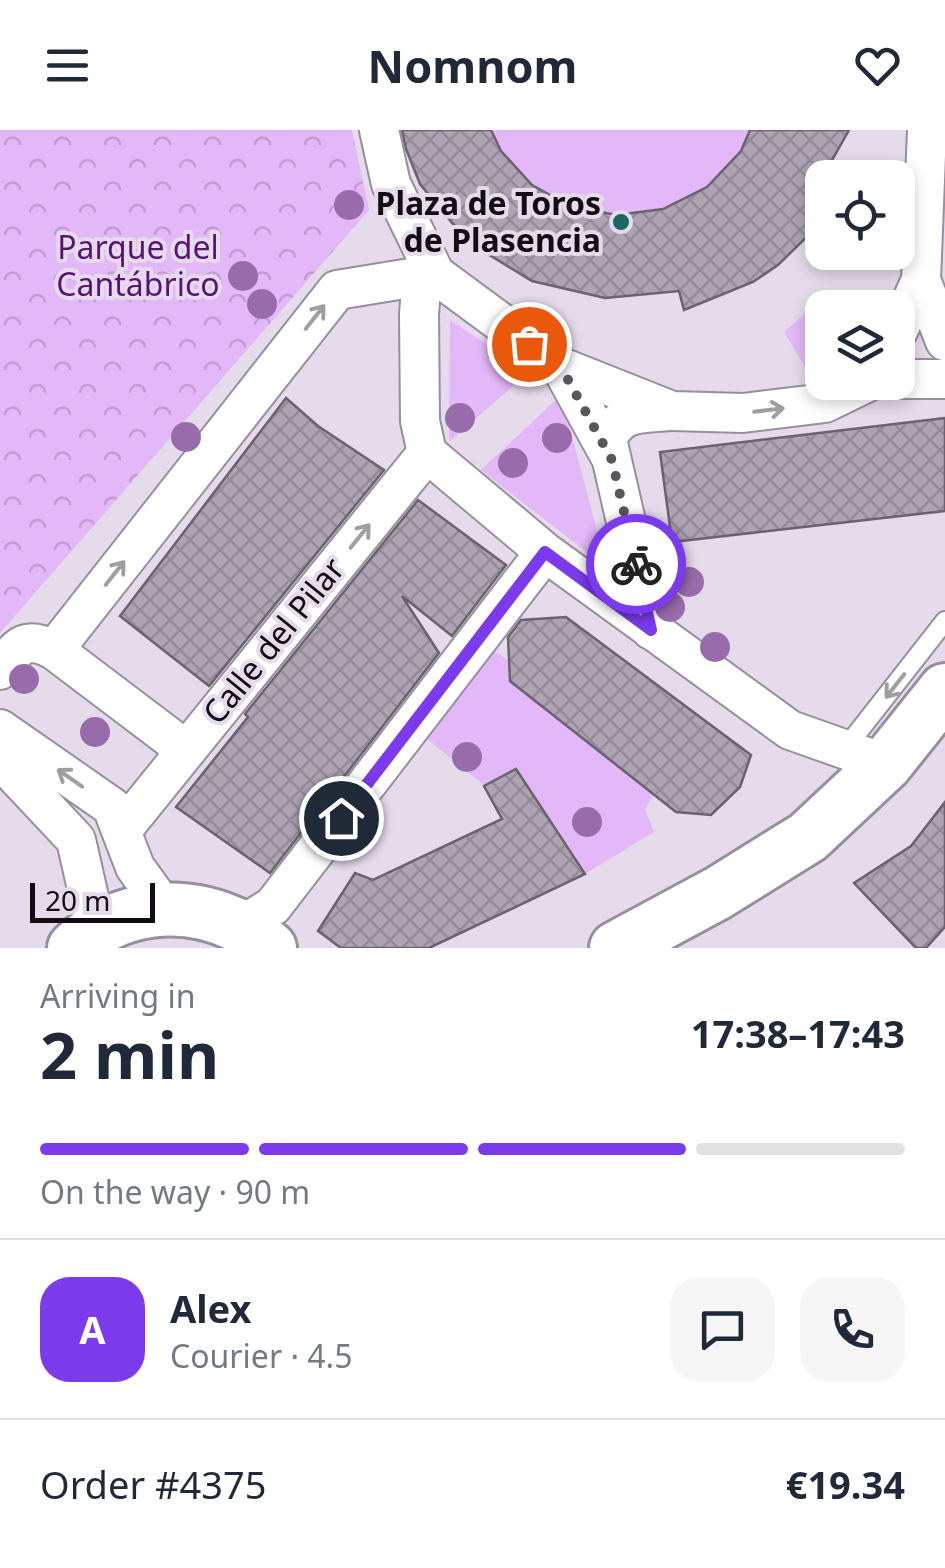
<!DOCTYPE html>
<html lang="en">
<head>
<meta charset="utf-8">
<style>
	:root { --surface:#fff; --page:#f6f6f7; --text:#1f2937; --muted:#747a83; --line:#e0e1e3; --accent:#7c3aed }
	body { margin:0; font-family:"Noto Sans",sans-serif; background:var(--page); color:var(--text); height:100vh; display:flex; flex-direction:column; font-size:38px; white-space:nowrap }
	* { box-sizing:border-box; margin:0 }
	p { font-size:32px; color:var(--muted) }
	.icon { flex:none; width:55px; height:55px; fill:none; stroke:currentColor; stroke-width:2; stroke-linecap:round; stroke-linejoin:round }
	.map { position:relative; height:818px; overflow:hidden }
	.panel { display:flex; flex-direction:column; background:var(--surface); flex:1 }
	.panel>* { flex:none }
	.buttons { position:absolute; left:805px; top:30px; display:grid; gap:20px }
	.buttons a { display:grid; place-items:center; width:110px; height:110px; border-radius:20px; background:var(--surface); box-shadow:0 5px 15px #0003; font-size:50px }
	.scale { position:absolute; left:30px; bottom:25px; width:125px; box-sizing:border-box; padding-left:10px; border:5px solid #110d12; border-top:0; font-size:28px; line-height:35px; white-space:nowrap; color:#110d12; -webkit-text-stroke:8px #e5dbeb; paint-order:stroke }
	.pin { position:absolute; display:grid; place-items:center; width:85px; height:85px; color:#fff; margin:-42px; border:5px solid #fff; border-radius:50%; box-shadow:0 2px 10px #0007 }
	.courier { position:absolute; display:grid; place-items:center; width:100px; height:100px; margin:-50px; border:8px solid #7c3aed; border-radius:50%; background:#fff; color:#222; box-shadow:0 2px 12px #0007 }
	.overview em { font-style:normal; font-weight:700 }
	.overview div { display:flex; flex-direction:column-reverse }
	.overview { display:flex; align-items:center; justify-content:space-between; height:170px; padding:0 40px }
	h1 { font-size:65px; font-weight:700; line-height:75px }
	.bar { display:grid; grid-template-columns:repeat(4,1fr); gap:15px 10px; align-content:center; height:120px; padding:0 40px }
	.bar i { height:12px; border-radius:8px; background:var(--line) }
	.bar .selected { background:var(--accent) }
	.bar p { grid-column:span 4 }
	.line { display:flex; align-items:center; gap:25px; padding:0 40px; border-top:2px solid var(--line) }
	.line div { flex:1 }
	.round { display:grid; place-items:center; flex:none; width:105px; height:105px; border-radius:30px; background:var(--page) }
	header { display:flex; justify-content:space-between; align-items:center; height:130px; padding:0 40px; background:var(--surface); font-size:45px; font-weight:700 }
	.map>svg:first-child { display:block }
	.grass { fill:#e2b8f9 }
	.park { fill:url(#park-crowns) }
	.building { fill:url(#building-cross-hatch); stroke:#6b6270; stroke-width:2.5 }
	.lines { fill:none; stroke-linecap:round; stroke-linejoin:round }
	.service-casing { stroke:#988f9e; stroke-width:22 }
	.minor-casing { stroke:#988f9e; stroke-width:42 }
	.secondary-casing { stroke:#988f9e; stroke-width:58 }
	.service { stroke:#fff; stroke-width:18 }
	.minor { stroke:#fff; stroke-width:38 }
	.secondary { stroke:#fff; stroke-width:52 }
	.tree { fill:#986cab }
	.oneway { stroke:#a09ea0 }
	.done { stroke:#5b555e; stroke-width:10; stroke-dasharray:0 18 }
	.route { stroke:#7c3aed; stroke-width:12 }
	.poi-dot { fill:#1a6766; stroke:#e5dbeb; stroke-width:4 }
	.labels { text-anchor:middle; stroke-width:8; stroke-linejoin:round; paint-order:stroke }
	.poi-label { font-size:32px; font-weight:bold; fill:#110d12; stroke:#e5dbeb; text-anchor:end }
	.park-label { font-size:32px; fill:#591276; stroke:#e5dbeb }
	.street-label { font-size:32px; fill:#110d12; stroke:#e5dbeb }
</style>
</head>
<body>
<header><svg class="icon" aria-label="menu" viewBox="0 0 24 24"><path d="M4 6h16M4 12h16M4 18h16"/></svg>Nomnom<svg class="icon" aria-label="heart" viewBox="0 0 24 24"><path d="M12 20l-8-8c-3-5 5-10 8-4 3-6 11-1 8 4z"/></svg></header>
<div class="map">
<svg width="945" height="818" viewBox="0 0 945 818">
	<defs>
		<pattern id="park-crowns" width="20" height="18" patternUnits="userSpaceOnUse" patternTransform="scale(2.5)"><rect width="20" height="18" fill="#e2b8f9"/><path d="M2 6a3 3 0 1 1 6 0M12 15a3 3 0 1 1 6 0" fill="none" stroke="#c19dd4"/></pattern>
		<pattern id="building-cross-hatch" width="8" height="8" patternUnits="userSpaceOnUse" patternTransform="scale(2.5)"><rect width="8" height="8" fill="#ada3b2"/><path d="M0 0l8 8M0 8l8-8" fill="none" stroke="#948b98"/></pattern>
	</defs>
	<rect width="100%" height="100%" fill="#e5dbeb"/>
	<path class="grass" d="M399,0H843L679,161L605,168L532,151L468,112L420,54Z
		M807,182L822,205V237L810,245L784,202Z
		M450,190L529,242L449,312Z
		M561,265L607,438L481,340Z
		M491,518L509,531L510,552L654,665L645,679L654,702L585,744L516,639L485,656L420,603Z"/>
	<path class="park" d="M0,0H352L369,80L0,503Z"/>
	<path class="building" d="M402,0H491L501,21L532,55L572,77L617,85L663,79L707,57L741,21L750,0H849L808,73L822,87V92L778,135L753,152L684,180L679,161L605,168L532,151L468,112L420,54L406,19Z
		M286,268L318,296L384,340L209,556L120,486Z
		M945,288V381L672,412L660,322Z
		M418,370L506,435L452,506L402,466L439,523L270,743L176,677L248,587L245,584Z
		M566,487L751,625L740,657L711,685L676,682L510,551L508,507L521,490Z
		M516,639L585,744L429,818H341L318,801L355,743L373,750L502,689L484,656Z
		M945,672V797L926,818H916L854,753L911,716Z"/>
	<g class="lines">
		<g class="service-casing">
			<path id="service" d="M844,620L945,491"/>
		</g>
		<g class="minor-casing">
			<path id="minor" d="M379,0L391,54L435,144L561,237L672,281L743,283L825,273L868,252
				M921,150L945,211
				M898,201L921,150L927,0
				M561,237L611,328
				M898,249H945
				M427,323L545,422L790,600L886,634
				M427,323L420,291L419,184L421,159L435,144
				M651,500L607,309C621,280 640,284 669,281
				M54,520L337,160L435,144
				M0,540C19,516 23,505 54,520L186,620
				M0,599L112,677L135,737L166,780
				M0,629L76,710L93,785L91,802
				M122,700L427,323
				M241,796L273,776L545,422"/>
		</g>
		<g class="secondary-casing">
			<path id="secondary" d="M74,818C118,775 183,769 237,795C249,800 260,810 270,818
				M616,818L718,763L808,707L886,634L945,560"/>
		</g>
		<use href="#service" class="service"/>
		<use href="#minor" class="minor"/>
		<use href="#secondary" class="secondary"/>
	</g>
	<g class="tree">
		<circle cx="349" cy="75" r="15"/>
		<circle cx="243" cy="146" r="15"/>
		<circle cx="262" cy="174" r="15"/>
		<circle cx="460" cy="288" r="15"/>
		<circle cx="186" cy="307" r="15"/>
		<circle cx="557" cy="308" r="15"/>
		<circle cx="513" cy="333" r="15"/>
		<circle cx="689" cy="452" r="15"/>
		<circle cx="670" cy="477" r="15"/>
		<circle cx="715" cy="517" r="15"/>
		<circle cx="24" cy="549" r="15"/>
		<circle cx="95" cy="602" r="15"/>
		<circle cx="467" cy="627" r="15"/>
		<circle cx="587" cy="692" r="15"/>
	</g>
	<defs><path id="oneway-shaft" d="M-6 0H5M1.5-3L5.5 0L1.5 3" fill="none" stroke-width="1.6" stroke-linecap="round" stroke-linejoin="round" transform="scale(2.5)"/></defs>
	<g class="oneway">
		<use href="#oneway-shaft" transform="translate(315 187) rotate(-52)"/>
		<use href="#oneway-shaft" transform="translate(769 280) rotate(-7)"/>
		<use href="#oneway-shaft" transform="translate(360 406) rotate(-51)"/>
		<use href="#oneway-shaft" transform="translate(115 443) rotate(-52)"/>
		<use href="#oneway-shaft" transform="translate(895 556) rotate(128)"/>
		<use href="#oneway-shaft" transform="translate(70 648) rotate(-145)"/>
	</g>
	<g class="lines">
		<path class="done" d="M529,214L561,237L612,330L636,434"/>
		<path class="route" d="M341,688L545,422L651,500L636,434"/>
	</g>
	<circle class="poi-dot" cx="621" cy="92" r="10"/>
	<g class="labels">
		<g class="poi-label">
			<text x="601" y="85">Plaza de Toros<tspan x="601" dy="37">de Plasencia</tspan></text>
		</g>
		<g class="park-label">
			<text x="138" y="129">Parque del<tspan x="138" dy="37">Cantábrico</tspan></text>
		</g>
		<g class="street-label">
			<text transform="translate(274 511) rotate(-51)" y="11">Calle del Pilar</text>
		</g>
	</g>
</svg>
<div class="buttons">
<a><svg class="icon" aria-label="locate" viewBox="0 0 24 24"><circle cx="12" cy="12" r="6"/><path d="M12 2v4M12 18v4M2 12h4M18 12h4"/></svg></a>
<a><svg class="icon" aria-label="layers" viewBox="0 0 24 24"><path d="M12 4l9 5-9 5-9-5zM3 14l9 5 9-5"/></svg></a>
</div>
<div class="scale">20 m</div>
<div class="pin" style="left:529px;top:214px;background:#ea580c"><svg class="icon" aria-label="bag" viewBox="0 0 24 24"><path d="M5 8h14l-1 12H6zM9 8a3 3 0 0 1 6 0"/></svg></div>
<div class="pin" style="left:341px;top:688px;background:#1f2937"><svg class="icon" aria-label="home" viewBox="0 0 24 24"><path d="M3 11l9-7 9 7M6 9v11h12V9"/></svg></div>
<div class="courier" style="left:636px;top:434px"><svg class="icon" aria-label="bike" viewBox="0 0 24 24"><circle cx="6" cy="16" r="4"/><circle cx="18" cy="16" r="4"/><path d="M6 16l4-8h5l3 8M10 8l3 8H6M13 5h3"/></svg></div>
</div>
<section class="panel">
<div class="overview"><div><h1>2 min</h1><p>Arriving in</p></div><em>17:38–17:43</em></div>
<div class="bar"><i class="selected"></i><i class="selected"></i><i class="selected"></i><i></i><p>On the way · 90 m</p></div>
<div class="line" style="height:180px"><b class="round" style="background:var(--accent);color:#fff">A</b><div><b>Alex</b><p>Courier · 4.5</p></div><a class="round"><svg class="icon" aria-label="chat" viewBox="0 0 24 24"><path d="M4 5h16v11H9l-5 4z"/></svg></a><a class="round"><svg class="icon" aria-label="phone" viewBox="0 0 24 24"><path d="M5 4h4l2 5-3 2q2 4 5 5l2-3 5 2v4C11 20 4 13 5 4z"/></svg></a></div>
<div class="line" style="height:130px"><div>Order #4375</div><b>€19.34</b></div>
</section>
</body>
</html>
